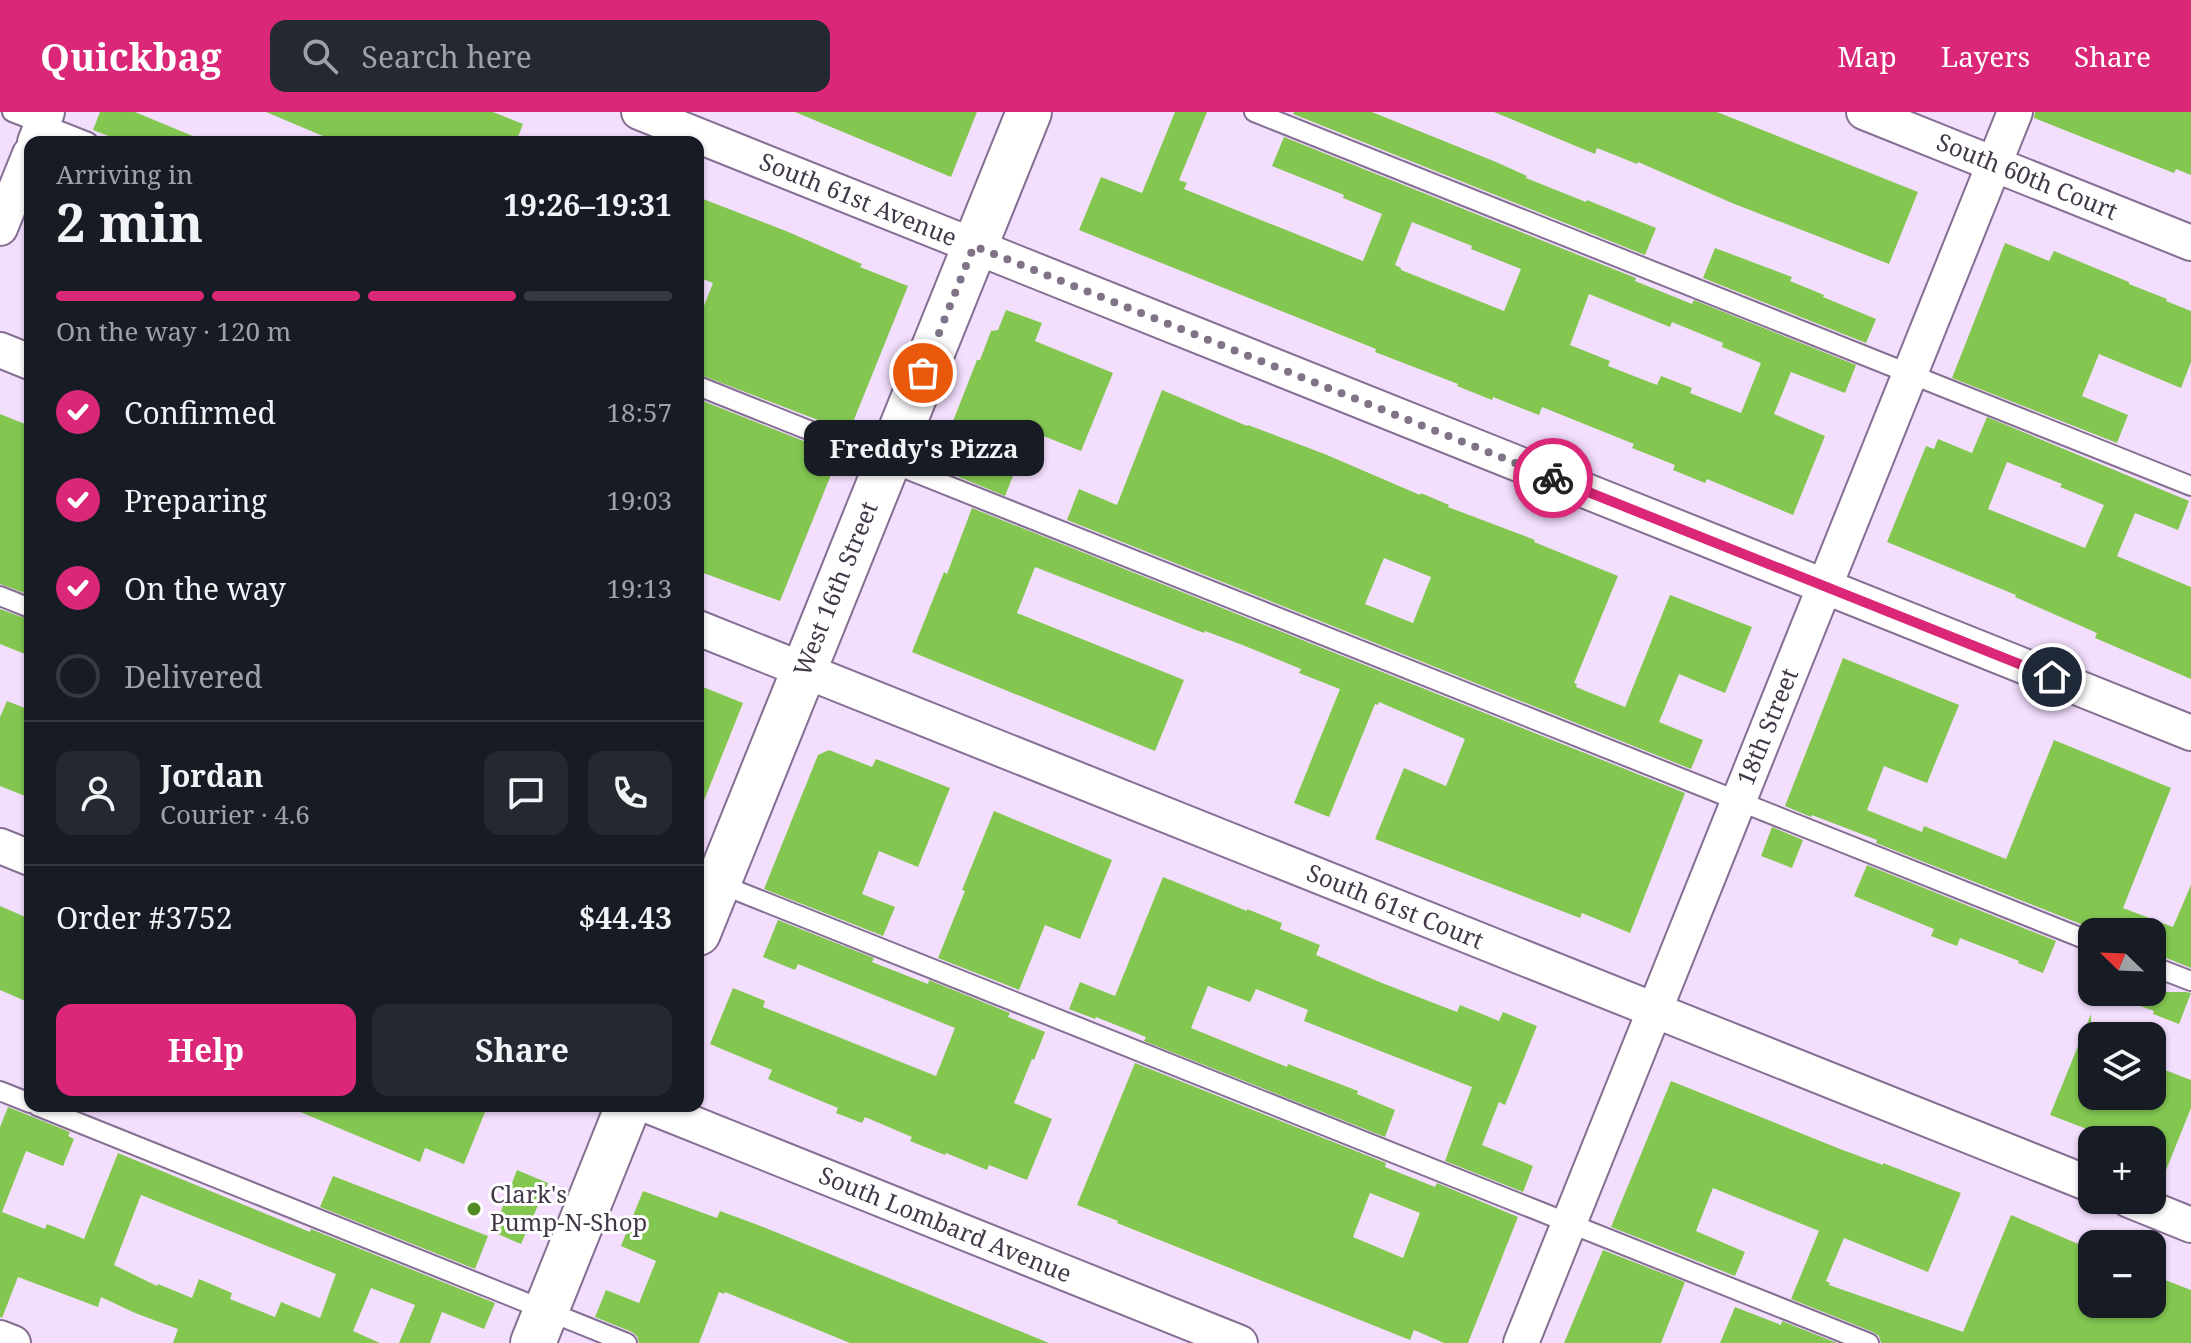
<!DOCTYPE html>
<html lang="en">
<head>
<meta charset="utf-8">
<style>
	:root { --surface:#171b24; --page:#242831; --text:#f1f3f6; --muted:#9ea1a6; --line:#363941; --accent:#db2777 }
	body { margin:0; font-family:"Noto Serif",serif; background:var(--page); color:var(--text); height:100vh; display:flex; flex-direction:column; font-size:30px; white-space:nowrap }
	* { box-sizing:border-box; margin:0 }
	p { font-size:26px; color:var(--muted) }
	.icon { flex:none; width:44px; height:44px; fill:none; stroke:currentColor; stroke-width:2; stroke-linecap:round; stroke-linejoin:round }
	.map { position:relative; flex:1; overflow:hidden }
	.drawer { position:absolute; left:24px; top:24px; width:680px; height:976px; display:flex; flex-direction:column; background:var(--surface); border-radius:16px; box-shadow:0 2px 6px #0004 }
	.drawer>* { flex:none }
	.needle { width:52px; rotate:293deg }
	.buttons { position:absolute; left:2078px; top:806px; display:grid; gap:16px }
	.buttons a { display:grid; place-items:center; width:88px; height:88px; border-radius:16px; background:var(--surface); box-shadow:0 2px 6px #0004; font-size:40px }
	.pin { position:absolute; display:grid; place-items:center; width:68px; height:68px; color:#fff; margin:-34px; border:4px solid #fff; border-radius:50%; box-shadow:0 2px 8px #0007 }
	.courier { position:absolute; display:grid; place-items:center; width:80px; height:80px; margin:-40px; border:6px solid #db2777; border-radius:50%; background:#fff; color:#222; box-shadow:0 2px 10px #0007 }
	.bubble { position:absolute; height:56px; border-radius:16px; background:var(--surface); box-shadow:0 2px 6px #0004; font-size:26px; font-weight:700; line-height:56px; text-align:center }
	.headline em { font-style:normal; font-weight:700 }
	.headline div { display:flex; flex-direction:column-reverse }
	.headline { display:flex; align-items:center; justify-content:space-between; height:136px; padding:0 32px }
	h1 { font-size:52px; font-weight:700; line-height:60px }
	.bar { display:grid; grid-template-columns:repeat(4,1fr); gap:12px 8px; align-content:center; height:96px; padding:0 32px }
	.bar i { height:10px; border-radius:6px; background:var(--line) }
	.bar .selected { background:var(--accent) }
	.bar p { grid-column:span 4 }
	.line { display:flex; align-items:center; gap:20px; padding:0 32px; border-top:2px solid var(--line) }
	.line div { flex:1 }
	.round { display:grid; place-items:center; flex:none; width:84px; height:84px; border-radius:16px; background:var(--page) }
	ol { padding:0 32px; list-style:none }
	li { display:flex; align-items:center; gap:24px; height:88px }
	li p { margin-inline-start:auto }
	li .icon { padding:8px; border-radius:50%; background:var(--accent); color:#fff; stroke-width:4 }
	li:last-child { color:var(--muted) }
	li i { width:44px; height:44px; border:4px solid var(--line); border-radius:50% }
	.button { display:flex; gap:16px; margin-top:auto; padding:16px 32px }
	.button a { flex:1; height:92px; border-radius:16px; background:var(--accent); color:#fff; font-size:32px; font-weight:700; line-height:92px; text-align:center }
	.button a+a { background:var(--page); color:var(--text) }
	header { display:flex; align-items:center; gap:48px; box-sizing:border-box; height:112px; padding:0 40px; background:var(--accent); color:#fff }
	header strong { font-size:38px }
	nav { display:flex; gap:44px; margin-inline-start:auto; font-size:28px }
	.search { width:560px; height:72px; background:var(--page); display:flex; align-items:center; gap:20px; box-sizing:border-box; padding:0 28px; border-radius:16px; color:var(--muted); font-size:30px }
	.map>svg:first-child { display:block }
	.building { fill:#83c751; fill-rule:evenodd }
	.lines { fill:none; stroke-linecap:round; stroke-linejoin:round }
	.lane-casing { stroke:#856e91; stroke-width:22 }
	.street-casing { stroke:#856e91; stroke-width:38 }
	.secondary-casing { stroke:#856e91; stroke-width:48 }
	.lane { stroke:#fff; stroke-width:18 }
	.street { stroke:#fff; stroke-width:34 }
	.secondary { stroke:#fff; stroke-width:44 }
	.done { stroke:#807287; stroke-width:8; stroke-dasharray:0 14.4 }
	.route { stroke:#db2777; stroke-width:10 }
	.poi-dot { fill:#528a25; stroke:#fff; stroke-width:3 }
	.labels { text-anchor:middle; stroke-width:6; stroke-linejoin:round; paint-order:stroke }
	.street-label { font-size:24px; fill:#423848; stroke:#fff }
	.poi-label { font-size:24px; fill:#423848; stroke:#fff; text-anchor:start }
</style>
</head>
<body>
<header>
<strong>Quickbag</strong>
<div class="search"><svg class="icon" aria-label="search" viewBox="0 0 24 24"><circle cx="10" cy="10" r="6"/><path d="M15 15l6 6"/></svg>Search here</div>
<nav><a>Map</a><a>Layers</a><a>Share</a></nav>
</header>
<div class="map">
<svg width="2191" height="1231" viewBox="0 0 2191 1231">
	<rect width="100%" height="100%" fill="#f3defd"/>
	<path class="building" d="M100,0H135L207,30H124L93,18Z
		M266,0H493L523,12L516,30H337Z
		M795,0H977L951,65Z
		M1175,0H1207L1179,68L1187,71L1184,77L1363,149L1382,102L1343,86L1344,83L1272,54L1284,25L1636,166L1635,169L1692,192L1694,188L1856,253L1845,281L1791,260L1774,302L1825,324L1793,403L1707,367L1705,371L1673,358L1675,353L1632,336L1634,332L1542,295L1539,303L1493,285L1492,288L1457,274L1458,272L1375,240L1376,237L1079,118L1101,65L1142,81ZM1412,110L1472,134L1471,137L1521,157L1504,199L1401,158V156L1395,153ZM1589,182L1670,215L1672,210L1723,231L1722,235L1761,251L1741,301L1690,281L1692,276L1661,264L1657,273L1608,254L1610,249L1570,233Z
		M1294,0H1372L1496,50L1527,64L1526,66L1586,90L1587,88L1656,116L1645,143L1293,2Z
		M1494,0H1717L1918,80L1889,152L1732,91L1638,50L1637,52L1597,36L1595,42Z
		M2035,0H2191V63L2176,57L2174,61L2092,29L2034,6Z
		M698,85L786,119L862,152L860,155L908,174L849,320L698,262V209L713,171L698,165Z
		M2005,131L2049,149L2054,139L2129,170V172L2167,187L2166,189L2191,199V250L2181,276L2099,242L2082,284L2128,303L2117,331L1952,266Z
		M1715,136L1792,165L1790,169L1824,183L1823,185L1876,207L1866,231L1703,166Z
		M1006,198L1042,211L1035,229L1113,261L1081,339L1031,319L1005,384L935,355L977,248H980L991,219L998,218Z
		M1162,278L1247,314L1248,313L1327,343L1420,383L1421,381L1449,393L1448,395L1535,428L1534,430L1618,464L1574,571L1577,572L1576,575L1625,595L1670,483L1752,515L1725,581L1679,562L1659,610L1703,628L1691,657L1067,408L1079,377L1117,393ZM1384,446L1431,465L1413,511L1365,492Z
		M698,287L839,343L780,489L698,459Z
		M0,302L30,314V483L0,472Z
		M1987,305L2189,389L2178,418L2135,401L2117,444L2191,475V567L2095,526L2097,521L2015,485L2016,483L1887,430L1926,334L1934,337L1938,327L1972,341ZM2007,350L2062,372L2060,375L2104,393L2085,436L1988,397Z
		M972,396L1685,681L1630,821L1582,801L1580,806L1375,727L1404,656L1446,674L1465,627L1379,590L1378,593L1375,592L1329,705L1294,691L1340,577L1299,561L1301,557L1240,532L1205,519L1204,521L1035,455L1017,501L1184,568L1155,639L912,540L944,460L947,462Z
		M0,497L30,508V544L0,532Z
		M1843,546L1959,593L1927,671L1884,654L1867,698L1922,720L1924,714L2006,747L2054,628L2171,676L2123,796L2173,815L2191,773V856L2152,840V820H2101L1876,731L1877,728L1812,703L1811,705L1785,694Z
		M698,573L743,591L699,701H698Z
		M7,589L30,598V686L0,674V605Z
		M829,638L872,655L876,647L950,676L918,755L879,739L862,782L895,795L883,824L764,777L818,643Z
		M994,699L1112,748L1080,827L1045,813L1019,878L938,846L965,779L962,778Z
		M1772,715L1803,728L1792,756L1761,744Z
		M1867,753L2056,829L2043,861L2018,851L2019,849L1960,826L1957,834L1931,824L1934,817L1854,784Z
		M1163,765L1247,799V797L1282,811L1280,817L1320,833L1316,843L1382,871L1457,900L1460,893L1499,909L1503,900L1537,914L1505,993L1499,990L1482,1033L1533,1054L1523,1080L1445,1049L1472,975L1304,909L1308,898L1256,877L1250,890L1208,874L1191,916L1287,955L1288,952L1332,969L1358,979L1357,982L1395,998L1385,1025L1144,929L1146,925L1096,905L1095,907L1069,897L1080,870L1115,884Z
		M0,794L30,807V891L0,878Z
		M778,808L874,846L872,850L928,872L929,868L1010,901L1008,905L1045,920L1034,948L1032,947L1014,991L1052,1007L1027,1068L989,1053L987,1058L946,1041L945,1043L910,1029L912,1025L865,1005L862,1011L836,1001L838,996L768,967L772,958L710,932L733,876L765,889L763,895L936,964L955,916L798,852L795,858L763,845Z
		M2109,880H2186L2191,881L2179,912L2153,902L2154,899L2108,882Z
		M2091,902L2092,984H2152V953L2191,968V996L2158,1078L2152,1076V1028H2116L2050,1003Z
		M1135,951L1386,1051L1385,1055L1435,1075L1437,1071L1518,1105L1468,1231H1444L1414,1218L1410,1228L1117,1111L1118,1109L1077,1093ZM1370,1081L1420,1101L1403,1146L1353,1125Z
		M1671,969L1840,1037L1883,1053V1051L1961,1081L1928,1160L1844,1126L1826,1169L1830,1171L1829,1173L1963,1220L2011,1103L2092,1138V1192H2152V1163L2191,1178V1231H1881L1879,1224L1873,1220L1791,1187L1819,1119L1713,1076L1696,1119L1745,1140L1735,1164L1611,1115Z
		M286,994H470L485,1000L464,1052L425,1036L420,1050Z
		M8,995L70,1020L68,1024L74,1027L63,1054L26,1039L2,1100L45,1117L47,1112L84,1127L118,1041L310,1120L311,1117L495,1191L484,1217L442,1200L430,1231H399L415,1193L371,1176L353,1219L380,1231H173L178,1217L135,1201L101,1185L98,1195L18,1165L2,1206L0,1205V1015ZM141,1083L336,1162L320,1206L281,1190L275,1205L230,1187L232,1181L199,1167L192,1186L158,1172L157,1174L114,1153Z
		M517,1058L548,1071L521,1132L493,1120Z
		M333,1064L488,1124L475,1157L320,1095Z
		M643,1079L717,1106L720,1099L758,1113L1049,1231H850L725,1180L724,1182L719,1180L699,1231H639L637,1224L632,1220L595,1205L606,1178L639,1191L656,1149L621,1134Z
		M1603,1138L1685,1170L1661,1231H1564Z
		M1735,1195L1781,1213L1782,1209L1837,1231H1720Z"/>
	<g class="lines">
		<g class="lane-casing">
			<path id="lane" d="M12,0L88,30
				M1254,0L2191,374
				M698,274L2092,830
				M0,484L30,496
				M715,770L1869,1231
				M2152,854L2191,869
				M0,979L30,991
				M37,994L627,1231"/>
		</g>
		<g class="street-casing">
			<path id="street" d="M639,0L2191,621
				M1864,0L2191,131
				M35,30L47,0
				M0,116L30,42
				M0,238L30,250
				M698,516L2092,1073
				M0,734L30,746
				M649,994L1240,1231
				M2129,1088L2191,1113
				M0,1226L13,1231
				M1521,1231L2015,0"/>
		</g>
		<g class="secondary-casing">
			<path id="secondary" d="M698,821L1029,0
				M533,1231L628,994"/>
		</g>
		<use href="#lane" class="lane"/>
		<use href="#street" class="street"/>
		<use href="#secondary" class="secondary"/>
	</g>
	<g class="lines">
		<path class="done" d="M923,261L974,134L1553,366"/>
		<path class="route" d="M1553,366L2052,565"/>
	</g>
	<circle class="poi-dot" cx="474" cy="1097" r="8"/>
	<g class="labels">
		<g class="street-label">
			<text transform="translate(2027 65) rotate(22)" y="8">South 60th Court</text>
			<text transform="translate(858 88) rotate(22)" y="8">South 61st Avenue</text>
			<text transform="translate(836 477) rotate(-68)" y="8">West 16th Street</text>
			<text transform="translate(1768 615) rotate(-68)" y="8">18th Street</text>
			<text transform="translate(1395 795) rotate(22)" y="8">South 61st Court</text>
			<text transform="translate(945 1113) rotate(22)" y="8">South Lombard Avenue</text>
		</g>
		<g class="poi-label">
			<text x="490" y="1091">Clark's<tspan x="490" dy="28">Pump-N-Shop</tspan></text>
		</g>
	</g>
</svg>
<div class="buttons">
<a><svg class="needle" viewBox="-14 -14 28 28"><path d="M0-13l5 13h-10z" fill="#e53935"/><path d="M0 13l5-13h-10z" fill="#9ea1a6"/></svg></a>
<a><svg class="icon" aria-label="layers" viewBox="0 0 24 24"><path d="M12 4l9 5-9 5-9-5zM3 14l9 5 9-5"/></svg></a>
<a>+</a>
<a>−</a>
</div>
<div class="pin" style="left:923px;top:261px;background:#ea580c"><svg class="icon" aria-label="bag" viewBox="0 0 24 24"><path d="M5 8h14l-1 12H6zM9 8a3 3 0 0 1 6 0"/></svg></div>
<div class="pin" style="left:2052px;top:565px;background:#1f2937"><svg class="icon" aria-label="home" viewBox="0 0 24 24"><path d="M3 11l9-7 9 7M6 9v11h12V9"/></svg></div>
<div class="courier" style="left:1553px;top:366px"><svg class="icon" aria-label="bike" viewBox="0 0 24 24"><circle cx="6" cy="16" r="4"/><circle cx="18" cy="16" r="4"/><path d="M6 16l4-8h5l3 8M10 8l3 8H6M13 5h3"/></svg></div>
<div class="bubble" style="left:804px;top:308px;width:240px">Freddy's Pizza</div>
<section class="drawer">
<div class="headline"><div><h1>2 min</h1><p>Arriving in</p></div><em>19:26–19:31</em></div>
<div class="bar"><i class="selected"></i><i class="selected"></i><i class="selected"></i><i></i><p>On the way · 120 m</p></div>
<ol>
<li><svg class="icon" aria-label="check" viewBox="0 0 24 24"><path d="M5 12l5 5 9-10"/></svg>Confirmed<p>18:57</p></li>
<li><svg class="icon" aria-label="check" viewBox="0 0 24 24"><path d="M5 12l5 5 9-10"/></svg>Preparing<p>19:03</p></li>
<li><svg class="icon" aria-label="check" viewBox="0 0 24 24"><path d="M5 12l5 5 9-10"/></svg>On the way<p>19:13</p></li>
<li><i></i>Delivered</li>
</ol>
<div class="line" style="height:144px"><a class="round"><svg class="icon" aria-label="person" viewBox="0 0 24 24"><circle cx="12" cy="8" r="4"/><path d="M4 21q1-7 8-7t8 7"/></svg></a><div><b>Jordan</b><p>Courier · 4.6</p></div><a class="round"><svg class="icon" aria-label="chat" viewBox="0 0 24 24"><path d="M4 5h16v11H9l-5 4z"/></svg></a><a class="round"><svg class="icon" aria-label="phone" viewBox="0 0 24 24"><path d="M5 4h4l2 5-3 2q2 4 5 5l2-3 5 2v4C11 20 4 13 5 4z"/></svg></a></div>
<div class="line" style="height:104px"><div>Order #3752</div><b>$44.43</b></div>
<div class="button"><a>Help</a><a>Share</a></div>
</section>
</div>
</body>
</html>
